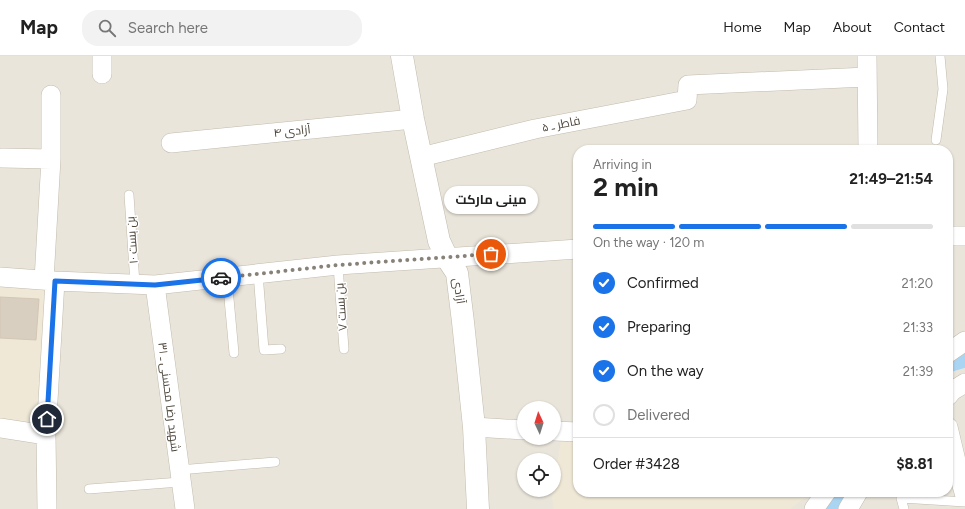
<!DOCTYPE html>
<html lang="en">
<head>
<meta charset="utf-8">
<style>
	:root { --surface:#fff; --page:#f2f2f2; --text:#222; --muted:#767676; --line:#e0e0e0; --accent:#1a73e8 }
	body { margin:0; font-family:Figtree,Cairo,sans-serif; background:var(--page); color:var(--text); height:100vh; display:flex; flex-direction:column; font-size:15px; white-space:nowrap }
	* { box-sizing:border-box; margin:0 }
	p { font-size:13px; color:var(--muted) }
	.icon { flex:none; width:22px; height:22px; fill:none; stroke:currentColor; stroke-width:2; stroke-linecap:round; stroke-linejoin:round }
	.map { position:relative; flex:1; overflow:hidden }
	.sheet { position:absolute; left:573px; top:89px; width:380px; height:352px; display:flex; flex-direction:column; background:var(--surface); border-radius:16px; box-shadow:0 1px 3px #0004 }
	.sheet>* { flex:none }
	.needle { width:26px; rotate:356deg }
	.buttons { position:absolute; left:517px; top:345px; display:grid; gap:8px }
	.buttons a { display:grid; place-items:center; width:44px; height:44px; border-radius:50%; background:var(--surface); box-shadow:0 1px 3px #0004; font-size:20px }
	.pin { position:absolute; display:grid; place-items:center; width:34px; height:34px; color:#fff; margin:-17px; border:2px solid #fff; border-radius:50%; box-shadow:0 1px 4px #0007 }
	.courier { position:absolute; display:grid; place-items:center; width:40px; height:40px; margin:-20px; border:3px solid #1a73e8; border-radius:50%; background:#fff; color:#222; box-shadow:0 1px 5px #0007 }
	.bubble { position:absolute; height:28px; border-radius:14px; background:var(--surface); box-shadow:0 1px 3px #0004; font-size:13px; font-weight:700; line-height:28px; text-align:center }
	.summary em { font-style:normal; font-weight:700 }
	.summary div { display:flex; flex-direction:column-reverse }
	.summary { display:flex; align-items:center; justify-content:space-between; height:68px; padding:0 20px }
	h1 { font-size:26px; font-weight:700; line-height:30px }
	.bar { display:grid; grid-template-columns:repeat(4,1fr); gap:6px 4px; align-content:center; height:48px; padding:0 20px }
	.bar i { height:5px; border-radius:3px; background:var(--line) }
	.bar .selected { background:var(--accent) }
	.bar p { grid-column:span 4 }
	.line { display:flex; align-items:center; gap:10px; padding:0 20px; border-top:1px solid var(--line) }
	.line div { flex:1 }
	ol { padding:0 20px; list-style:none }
	li { display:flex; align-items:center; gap:12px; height:44px }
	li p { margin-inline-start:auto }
	li .icon { padding:4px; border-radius:50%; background:var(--accent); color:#fff; stroke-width:4 }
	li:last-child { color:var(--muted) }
	li i { width:22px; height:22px; border:2px solid var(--line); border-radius:50% }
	header { display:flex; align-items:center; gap:24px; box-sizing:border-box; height:56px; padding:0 20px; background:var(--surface); border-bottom:1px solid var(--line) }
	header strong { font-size:19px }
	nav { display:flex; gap:22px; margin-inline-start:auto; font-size:14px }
	.search { width:280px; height:36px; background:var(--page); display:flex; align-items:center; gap:10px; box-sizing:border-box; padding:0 14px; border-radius:16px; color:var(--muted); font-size:15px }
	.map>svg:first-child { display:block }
	.residential { fill:#eae5da; fill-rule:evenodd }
	.education { fill:#efe8d6 }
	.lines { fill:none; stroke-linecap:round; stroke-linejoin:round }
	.canal { stroke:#a9d4f2; stroke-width:17 }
	.building { fill:#d8cfc1; stroke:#d3c7b4 }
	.service-casing { stroke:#c2bbae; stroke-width:10 }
	.minor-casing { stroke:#c2bbae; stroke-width:20 }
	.tertiary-casing { stroke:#c2bbae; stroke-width:23 }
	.service { stroke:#fff; stroke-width:9 }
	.minor { stroke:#fff; stroke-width:19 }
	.tertiary { stroke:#fff; stroke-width:22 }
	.done { stroke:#878178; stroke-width:4; stroke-dasharray:0 7.2 }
	.route { stroke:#1a73e8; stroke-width:5 }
	.labels { text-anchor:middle; stroke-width:3; stroke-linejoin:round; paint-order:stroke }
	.street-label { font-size:12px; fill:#4b4439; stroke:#fff }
</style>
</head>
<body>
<header>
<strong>Map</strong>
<div class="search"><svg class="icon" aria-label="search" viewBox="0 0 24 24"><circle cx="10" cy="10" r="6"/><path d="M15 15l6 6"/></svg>Search here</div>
<nav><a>Home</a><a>Map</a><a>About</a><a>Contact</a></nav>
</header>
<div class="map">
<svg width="965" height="453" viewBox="0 0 965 453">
	<rect width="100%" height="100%" fill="#f6f3ec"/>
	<path class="residential" d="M0,0H965V453H0ZM578,94H948V436H578ZM524,352H554V382H524ZM524,404H554V434H524Z"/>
	<path class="education" d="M0,220L55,225L46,379L0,372Z
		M561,383L578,386V436H810V438L790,453H554L552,442Z"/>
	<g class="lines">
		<path class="canal" d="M948,308L965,303
			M833,453L845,436"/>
	</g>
	<path class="building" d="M0,241L39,243L36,284L0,282Z"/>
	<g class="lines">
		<g class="service-casing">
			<path id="service" d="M936,84L943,33L940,0
				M129,139L135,228
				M338,209L344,293
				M258,217L264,294L281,293
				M227,221L234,297
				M179,414L275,406
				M89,433L180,426
				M904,453L901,442L965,446"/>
		</g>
		<g class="minor-casing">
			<path id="minor" d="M867,0L868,94
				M102,18V0
				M51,39V103
				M171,87L413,63
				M421,101L535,73L687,44L688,29L867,21
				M2,102L51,103L44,224
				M948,180H965
				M0,221L55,225L155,229L338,209L578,193
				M155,229L185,453
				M948,297L965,285
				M948,340L952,335L965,327
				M474,371L524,374
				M948,371L961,426L965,440
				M0,372L46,379
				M554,375L578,376
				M47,453L46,379L55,225
				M814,453L826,436
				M848,453L858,436"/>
		</g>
		<g class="tertiary-casing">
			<path id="tertiary" d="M402,0L413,63L439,185L447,202L457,217L463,266L474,371L478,453"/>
		</g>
		<use href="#service" class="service"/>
		<use href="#minor" class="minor"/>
		<use href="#tertiary" class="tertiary"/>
	</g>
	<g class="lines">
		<path class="done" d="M221,222L338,209L491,198"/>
		<path class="route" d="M47,363L55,225L155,229L221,222"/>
	</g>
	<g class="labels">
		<g class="street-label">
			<text transform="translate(561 68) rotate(-11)" y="4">فاطر ـ ۵</text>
			<text transform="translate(292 75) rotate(-6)" y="4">آزادی ۴</text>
			<text transform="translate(132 184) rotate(-94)" y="4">بن بست ۱۰</text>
			<text transform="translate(459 235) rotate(81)" y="4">آزادی</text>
			<text transform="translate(341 251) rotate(-94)" y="4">بن بست ۷</text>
			<text transform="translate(169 341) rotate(83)" y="4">شهید رضا محسنی ـ ۳۱</text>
		</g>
	</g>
</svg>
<div class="buttons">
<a><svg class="needle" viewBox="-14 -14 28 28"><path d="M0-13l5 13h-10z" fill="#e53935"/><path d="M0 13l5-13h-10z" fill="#767676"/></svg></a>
<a><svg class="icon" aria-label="locate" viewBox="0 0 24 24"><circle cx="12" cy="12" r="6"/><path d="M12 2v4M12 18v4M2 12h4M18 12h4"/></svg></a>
</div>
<div class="pin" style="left:491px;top:198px;background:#ea580c"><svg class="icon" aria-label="bag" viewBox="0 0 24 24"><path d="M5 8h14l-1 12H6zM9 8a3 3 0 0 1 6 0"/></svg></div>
<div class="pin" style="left:47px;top:363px;background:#1f2937"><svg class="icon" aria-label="home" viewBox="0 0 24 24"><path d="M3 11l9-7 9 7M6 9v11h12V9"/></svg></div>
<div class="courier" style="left:221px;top:222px"><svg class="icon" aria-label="car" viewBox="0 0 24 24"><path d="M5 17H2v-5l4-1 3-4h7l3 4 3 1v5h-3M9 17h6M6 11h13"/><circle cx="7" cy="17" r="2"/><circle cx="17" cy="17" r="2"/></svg></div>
<div class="bubble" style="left:444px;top:130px;width:94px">مینی مارکت</div>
<section class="sheet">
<div class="summary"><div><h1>2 min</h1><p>Arriving in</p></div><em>21:49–21:54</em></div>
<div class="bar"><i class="selected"></i><i class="selected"></i><i class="selected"></i><i></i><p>On the way · 120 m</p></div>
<ol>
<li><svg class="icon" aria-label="check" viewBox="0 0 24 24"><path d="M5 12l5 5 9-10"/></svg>Confirmed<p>21:20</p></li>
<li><svg class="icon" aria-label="check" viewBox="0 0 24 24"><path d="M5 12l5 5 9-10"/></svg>Preparing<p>21:33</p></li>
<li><svg class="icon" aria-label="check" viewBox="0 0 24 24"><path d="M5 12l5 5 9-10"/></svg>On the way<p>21:39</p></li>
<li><i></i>Delivered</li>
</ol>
<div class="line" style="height:52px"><div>Order #3428</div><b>$8.81</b></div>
</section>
</div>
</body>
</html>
